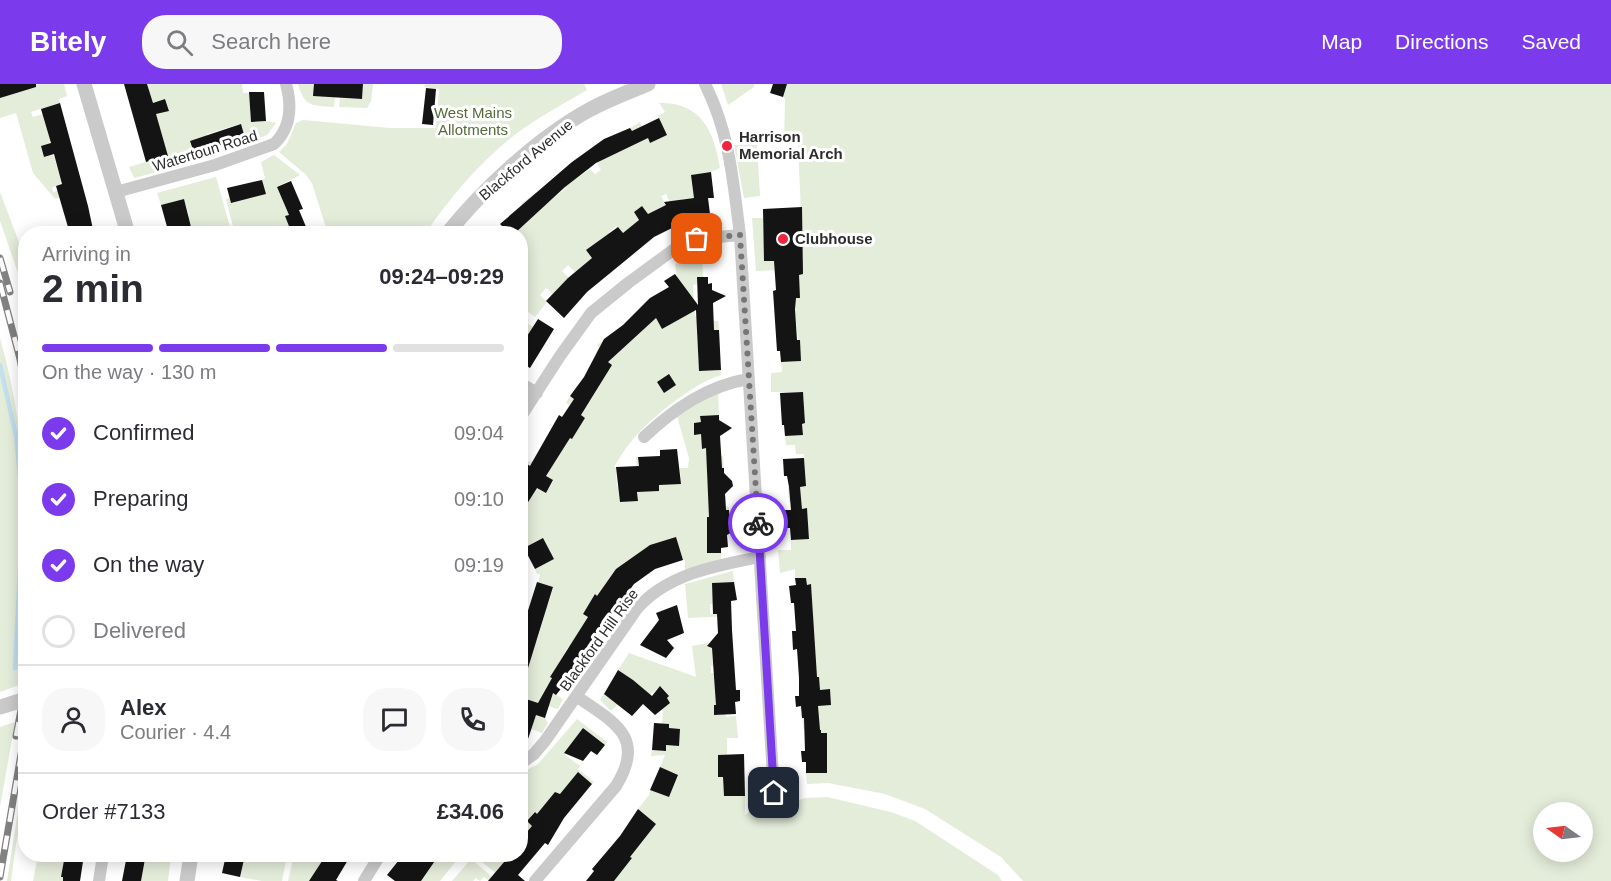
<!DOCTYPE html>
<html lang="en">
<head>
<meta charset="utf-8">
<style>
	:root { --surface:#fff; --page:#f7f7f7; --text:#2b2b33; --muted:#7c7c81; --line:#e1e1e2; --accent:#7c3aed }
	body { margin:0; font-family:Helvetica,sans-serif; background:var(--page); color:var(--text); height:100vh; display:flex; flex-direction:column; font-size:22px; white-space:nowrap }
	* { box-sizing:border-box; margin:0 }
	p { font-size:20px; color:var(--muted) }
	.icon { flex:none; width:33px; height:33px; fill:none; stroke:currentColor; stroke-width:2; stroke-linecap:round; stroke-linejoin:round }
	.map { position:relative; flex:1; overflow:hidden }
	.panel { position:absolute; left:18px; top:142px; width:510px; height:636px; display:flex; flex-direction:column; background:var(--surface); border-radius:24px; box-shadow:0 3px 15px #0003 }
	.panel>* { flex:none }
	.needle { width:39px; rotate:284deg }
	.buttons { position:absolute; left:1533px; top:718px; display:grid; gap:12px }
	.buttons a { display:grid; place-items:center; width:60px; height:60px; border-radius:50%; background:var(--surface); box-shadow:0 3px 15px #0003; font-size:30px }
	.pin { position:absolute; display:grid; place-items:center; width:51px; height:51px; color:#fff; margin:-26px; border-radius:12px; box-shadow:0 3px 9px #0006 }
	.courier { position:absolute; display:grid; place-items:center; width:60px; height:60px; margin:-30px; border:4px solid #7c3aed; border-radius:50%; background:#fff; color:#222; box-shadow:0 2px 8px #0007 }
	.headline em { font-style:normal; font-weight:600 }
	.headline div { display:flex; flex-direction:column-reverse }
	.headline { display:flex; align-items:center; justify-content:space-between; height:102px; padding:0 24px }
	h1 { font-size:39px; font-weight:600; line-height:45px }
	.bar { display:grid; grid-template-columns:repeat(4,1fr); gap:9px 6px; align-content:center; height:72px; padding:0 24px }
	.bar i { height:8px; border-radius:4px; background:var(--line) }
	.bar .current { background:var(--accent) }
	.bar p { grid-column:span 4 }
	.line { display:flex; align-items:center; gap:15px; padding:0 24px; border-top:2px solid var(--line) }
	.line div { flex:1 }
	.round { display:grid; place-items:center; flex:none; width:63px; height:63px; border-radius:24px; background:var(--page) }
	ol { padding:0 24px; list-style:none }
	li { display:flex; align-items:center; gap:18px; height:66px }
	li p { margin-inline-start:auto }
	li .icon { padding:6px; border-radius:50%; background:var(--accent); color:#fff; stroke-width:4 }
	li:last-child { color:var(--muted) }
	li i { width:33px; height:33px; border:3px solid var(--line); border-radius:50% }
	header { display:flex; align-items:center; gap:36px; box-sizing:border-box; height:84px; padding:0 30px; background:var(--accent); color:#fff }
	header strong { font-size:28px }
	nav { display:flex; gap:33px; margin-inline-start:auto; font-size:21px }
	.search { width:420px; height:54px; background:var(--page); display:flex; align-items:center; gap:15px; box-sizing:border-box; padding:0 21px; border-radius:24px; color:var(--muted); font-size:22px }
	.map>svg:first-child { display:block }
	.green { fill:#e4ecda; fill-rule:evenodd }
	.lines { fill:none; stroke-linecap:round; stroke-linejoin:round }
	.stream { stroke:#c4dfed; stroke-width:4.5 }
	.building { fill:#141414 }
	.minor { stroke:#cacaca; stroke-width:12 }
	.tertiary { stroke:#cacaca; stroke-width:15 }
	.rail-casing { stroke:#828282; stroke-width:7 }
	.rail { stroke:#fff; stroke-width:4.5; stroke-dasharray:14; stroke-linecap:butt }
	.tertiary-bridge { stroke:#cacaca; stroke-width:15 }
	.done { stroke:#767676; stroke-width:6; stroke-dasharray:0 10.8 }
	.route { stroke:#7c3aed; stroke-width:8 }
	.poi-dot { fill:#ee253c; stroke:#fff; stroke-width:2 }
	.labels { text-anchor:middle; stroke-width:6; stroke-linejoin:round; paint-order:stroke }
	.park-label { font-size:15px; fill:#526b38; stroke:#fff }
	.poi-label { font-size:15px; font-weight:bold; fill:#2d2d2d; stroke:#fff; text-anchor:start }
	.street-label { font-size:15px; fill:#2d2d2d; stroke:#fff }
</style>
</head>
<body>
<header>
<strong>Bitely</strong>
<div class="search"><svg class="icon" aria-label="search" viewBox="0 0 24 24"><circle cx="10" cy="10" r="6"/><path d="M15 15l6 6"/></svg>Search here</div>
<nav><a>Map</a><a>Directions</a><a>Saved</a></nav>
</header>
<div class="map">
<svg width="1611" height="797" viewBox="0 0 1611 797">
	<rect width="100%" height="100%" fill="#fff"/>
	<path class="green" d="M38,0H64L67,12L59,15L60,19L31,28L33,33L43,30L50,56L49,60L41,63L44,73L51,71L54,72L61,96L60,101L52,103L53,108L82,100L84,107L55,115L33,89L16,29L0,34V14Z
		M147,0H242L243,9H249L251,38L266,37L276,39L267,51L250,58L249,53L245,54L240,40L207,50L211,64L204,66L201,55L190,58L196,78L134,94L129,83L156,75L159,86L167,84L156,30L169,26L165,15L153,19Z
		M298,0H314L335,13L334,23C312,21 305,24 298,0Z
		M363,0H373L371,17L367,24L339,23L340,14L362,15Z
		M425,0H584L587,6C561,21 535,35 512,53C478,80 449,115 425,150H328L312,99L305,90L279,68L287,60L296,39L303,36L390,44H436L439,5L424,3Z
		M721,0H754V3L728,21Z
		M787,0H1611V797H1023L1001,773L925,725L885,710L828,699L807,700L806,689L827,688V649H821V646H804L802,634H818V622L831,621L830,606H820C812,588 815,566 814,546H810L795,536V532L813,530L811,501H807L806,494H795V485L780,489L778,466H791V456L809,455L807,425H802L801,417L789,418L788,403L806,402L804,370H796L795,361H786L785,352L803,350L802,340L805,339L803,308H771V289L782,288L781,278L801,277L796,239L775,240V238L778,237L777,227L796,226V214H800L796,191L803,190V185L756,187L752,134H763L765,177L803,176L798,59H784L785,15L783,13ZM1544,729H1582V768H1544Z
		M659,19C702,18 714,48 720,84L711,88L692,91L696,114L682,115L683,126H686L687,133L680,134L682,140H680L666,110L661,112L666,121L648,130L642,122L634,128L639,137L623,149L617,142L609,148L615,156L586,166L592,174L575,188L568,181L562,187L569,194L553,210L546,204L540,211L547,218L535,233L527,227L524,232L529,236L527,239L533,243L526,258L521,254L520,150H514L532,133L521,120L535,109L545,121L566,104L556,92L570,79L580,92L590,85L595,90L601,86L597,80L601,76L592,63L599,59L637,58L630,44L640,38L650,59L667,51L658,32L665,28Z
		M757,60L760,112L744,114L734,61Z
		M274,71L300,91L277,103L289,131L285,133L292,150H235L226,115L230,114L231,118L265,110L262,96L265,94L261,78Z
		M216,93L232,150H191L189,143L191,142L187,136L189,131L184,115L161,121L157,109Z
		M0,108L25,174V209L0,137Z
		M694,170H702L703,193L697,194V200L693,201L695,232L713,231L714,237H718L719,246L697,247L699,287L721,286V291C692,300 649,335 630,359C624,366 619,375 614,383H616L617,402L638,416L636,373H638L642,407H659L660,366L661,385L681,400L680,384H688L689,374L677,332L703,315L718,308L719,331L701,332V338L694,339V350H701L702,364H721V372H723L724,384L707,385L708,413L726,412V422L729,423V426L714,433H708L707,469H721V476L685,486V476H683L676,454L627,478L640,496L637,498L630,491L613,489L602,505L621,518L615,523L595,511L583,530L591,535L572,559L585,567L582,571L568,563L551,593L552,594L546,604L563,615L558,625L537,619L533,630L545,634L548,639L542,649L521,641L523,614L521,611L527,588L521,586V552L537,557L544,533L528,528L529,524L548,521L553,504L538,499L540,490H537L535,485L554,475L543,455L524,464L521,457L520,427H523L526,421L521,418L536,403L546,409L553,397L527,380L529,377L532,378L536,372L552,382L565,362L555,344L572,355L585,334L569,323L570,321L566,319L570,312L587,322L612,281L595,270L599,263L597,261L603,257L615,270L653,236L640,223L649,214L654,224L651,226L662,245L681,234L682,199L677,193L675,180Z
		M0,254C32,366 31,486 19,601L0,608Z
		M733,487L734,498L712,499L713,520H710V530H731L732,532L688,534L685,500Z
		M709,559L710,563L712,564L713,582H711V589H735V592H725L716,621H714V631H720L721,628H725L726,633L736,632L738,654H727V671H718V693H723L724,712H745V731L763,717L765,727L805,714L827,713L891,728L915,737L998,791L1002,797H614L632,774L614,759L619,752L636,765L656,740L638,725L649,711L650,706L669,713L678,692L660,683L665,671L651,672L652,666L665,667L666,661L678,662L680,646L669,644L662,640L663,628L662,626L670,619L667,614L669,612L661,602C643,621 626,610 611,627L600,616L604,610L617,618L631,595L618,586L629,569L696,593L692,562Z
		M577,635L607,658L605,661L583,644L564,670L580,682L578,685L594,698L592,700L579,689L564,706L577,718L574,721L559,710L543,730L559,743L557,745L534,728L527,737L532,742L521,770V689L538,680Z
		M15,638L2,712L0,723V643Z
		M25,682V720L16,760L11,797H7Z
		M38,771H54V774L65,776L63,797H33Z
		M146,771H171L168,797H141Z
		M244,771H287L282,797H262L240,793L242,785L239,784Z
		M294,771H326L313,797H288Z
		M439,771H461L440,797H421L397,777L399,774L433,780Z
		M474,771H510L497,787L509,797H505Z
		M471,775L497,797H489L484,793L480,797L476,794L473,797H452Z"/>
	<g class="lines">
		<path class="stream" d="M0,281L16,352L23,424L15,584"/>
	</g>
	<path class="building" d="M0,0H36V3L0,14Z
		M124,0H147L153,19L165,15L169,27L156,30L168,72L146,78Z
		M314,0H363L362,15L313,12Z
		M773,0H787L783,13L770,9Z
		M426,4L436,5L433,41L422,40Z
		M249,8H264L266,37L251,38Z
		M60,19L88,122L94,150H70L56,102L62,100L54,70L44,73L41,62L51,59L41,25Z
		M659,34L667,51L650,59L648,54L596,79L565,103L514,150H510L500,140L572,78L604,55L630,44L632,47Z
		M241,40L245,54L194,69L190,57Z
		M711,88L714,114H708L710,130L677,134L680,140L654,153L620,181L587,208L564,234L546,217L568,194L592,174L586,166L618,143L623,149L639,136L634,128L642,122L648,130L666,121L664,118L694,114L691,91Z
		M262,96L266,110L231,119L227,104Z
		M291,97L303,125L299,126L309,150H292L285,132L289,131L277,103Z
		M184,115L191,143H189L191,150H169L161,121Z
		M802,123L803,190L799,191L800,214H796L795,226L797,256H800L801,277L781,278L780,267H777L773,207L776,206L774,177H764L763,125Z
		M675,190L698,221L697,193H708V200L712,199V206L726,212L713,219L714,246H719L721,286L699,287L696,226L662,245L656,234L608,278L612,281L581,331L585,334L572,355L570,354L546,392L553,396L546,409L537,404L520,431V392L527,380L530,382L559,331L562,333L574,315L570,312L584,293L604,255L623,241L650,214L669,203L664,197Z
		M538,235L554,245L530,284L520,278V263Z
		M669,290L676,301L664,309L657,298Z
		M803,308L805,339L802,340L803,351L785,352L784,341H782L780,309Z
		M719,331V336L732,344L720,352L722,384H724V389L732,397L733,402L725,410L726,426H729L730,436L734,442V447L727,451L728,463L721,464V469H707V433H709L706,364L702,365L701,350L694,351V339L701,338L700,332Z
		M677,365L681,400L659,401V407L637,408L638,417L620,418L616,383L639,382L638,373L660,372V366Z
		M804,374L806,402L800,403L802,425L807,424L809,455L791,456L790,444H786L785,426H791L789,403L787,392H784L783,375Z
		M676,453L683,476L655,485L634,500L621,518L619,517L606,539L603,538L564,601L556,611L553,609L545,634L536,631L524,667L520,670V613L538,619L552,594L550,593L588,533L583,530L595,510L597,512L616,485L650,461Z
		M543,454L554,475L535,485L524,464Z
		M795,494H806L807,501L811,500L817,593H819L820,606L830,605L831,621L818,622L820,646H821V649H827V689H806V678H802L801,667H805L804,634H802L801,622L796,623L795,612H799V594L797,565L793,566L792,547H796L794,519H791L789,502L796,501Z
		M537,498L553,503L524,597H520V552Z
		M734,498L737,516L731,517L732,546L736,606H740V617L735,618L736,630L714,631V621H716L712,564L707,562L718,549L717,530H713L712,499Z
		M677,521L684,549L667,556L674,564L666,574L640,561L659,536L656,529Z
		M618,586L633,596L652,612L660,602L669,612L667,614L670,619L655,631L643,620L632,632L604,610Z
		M654,639L669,640V644L680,645L679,662L666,661V667L652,666Z
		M583,644L605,661L597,671L591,667L583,677L564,669Z
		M744,670L745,712H724L723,693H718V671Z
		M660,683L678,691L669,713L650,706Z
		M578,688L592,700L564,734L548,761L545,759L518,791L525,797H488L510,771H520V756L532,742L527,737L535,728L537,730L555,708L560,710Z
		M638,725L656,740L630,773L632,774L614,797H586L594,787L592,785L620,752Z
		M65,771H84L80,797H63V793H61Z
		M127,771L145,775L141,797H122Z
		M226,771H245L240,793L222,789Z
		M326,771H351L336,796L338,797H309Z
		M403,771H439L421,797H395L387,791Z"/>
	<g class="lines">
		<path class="minor" d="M705,0C730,50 733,97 740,151L774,709
			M116,108L215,81L274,60C291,44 292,22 286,0
			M520,299L537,309
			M520,334L560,272L591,229L628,199L684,158L697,155L740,151
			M644,353C674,325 707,302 748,295
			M520,680L534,670L545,657L636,526C666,490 715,482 760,473
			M99,797L103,771
			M364,797L380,771
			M535,797L616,702C647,652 613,638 576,612"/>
		<path class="tertiary" d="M84,0L128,150
			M447,150C483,105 538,54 589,26C607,16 628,8 648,0
			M187,797L191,771"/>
		<g class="rail-casing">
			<path id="rail" d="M0,174L10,208
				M0,199L20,275L26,307
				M16,652L26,600
				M0,793L26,641"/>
		</g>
		<use href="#rail" class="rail"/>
		<path class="tertiary-bridge" d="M0,623L26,615"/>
	</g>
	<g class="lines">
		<path class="done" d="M697,155L740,151L758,439"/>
		<path class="route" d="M758,439L774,709"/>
	</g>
	<g class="poi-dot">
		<circle cx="727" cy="62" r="6"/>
		<circle cx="783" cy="155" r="6"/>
	</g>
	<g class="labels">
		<g class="park-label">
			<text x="473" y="34">West Mains<tspan x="473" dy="17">Allotments</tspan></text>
		</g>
		<g class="poi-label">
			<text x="739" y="58">Harrison<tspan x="739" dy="17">Memorial Arch</tspan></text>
			<text x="795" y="160">Clubhouse</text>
		</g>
		<g class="street-label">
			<text transform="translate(205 67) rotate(-17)" y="5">Watertoun Road</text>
			<text transform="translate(526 76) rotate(-40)" y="5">Blackford Avenue</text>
			<text transform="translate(599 556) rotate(-54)" y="5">Blackford Hill Rise</text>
		</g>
	</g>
</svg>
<div class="buttons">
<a><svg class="needle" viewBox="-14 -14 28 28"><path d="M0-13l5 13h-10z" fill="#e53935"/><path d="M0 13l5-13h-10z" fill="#7c7c81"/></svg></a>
</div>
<div class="pin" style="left:697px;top:155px;background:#ea580c"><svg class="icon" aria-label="bag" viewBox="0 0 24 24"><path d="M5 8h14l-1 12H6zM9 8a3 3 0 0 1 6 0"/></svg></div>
<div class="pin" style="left:774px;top:709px;background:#1f2937"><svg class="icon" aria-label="home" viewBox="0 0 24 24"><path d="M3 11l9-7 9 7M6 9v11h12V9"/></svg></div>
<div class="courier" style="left:758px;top:439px"><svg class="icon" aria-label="bike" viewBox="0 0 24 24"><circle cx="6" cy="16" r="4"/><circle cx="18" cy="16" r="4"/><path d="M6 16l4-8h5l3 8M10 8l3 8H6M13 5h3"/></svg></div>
<section class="panel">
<div class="headline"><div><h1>2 min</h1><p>Arriving in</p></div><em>09:24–09:29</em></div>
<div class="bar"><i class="current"></i><i class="current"></i><i class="current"></i><i></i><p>On the way · 130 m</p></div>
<ol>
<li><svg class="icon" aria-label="check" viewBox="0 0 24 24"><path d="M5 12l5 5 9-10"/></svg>Confirmed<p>09:04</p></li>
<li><svg class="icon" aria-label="check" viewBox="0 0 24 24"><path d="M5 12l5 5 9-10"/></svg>Preparing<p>09:10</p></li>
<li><svg class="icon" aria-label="check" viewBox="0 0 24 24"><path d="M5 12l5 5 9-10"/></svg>On the way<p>09:19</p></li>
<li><i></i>Delivered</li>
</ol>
<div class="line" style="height:108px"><a class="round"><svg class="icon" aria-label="person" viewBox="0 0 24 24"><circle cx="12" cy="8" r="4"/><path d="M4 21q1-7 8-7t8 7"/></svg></a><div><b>Alex</b><p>Courier · 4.4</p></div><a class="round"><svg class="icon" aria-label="chat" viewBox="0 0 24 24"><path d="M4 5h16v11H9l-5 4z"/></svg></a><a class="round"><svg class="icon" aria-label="phone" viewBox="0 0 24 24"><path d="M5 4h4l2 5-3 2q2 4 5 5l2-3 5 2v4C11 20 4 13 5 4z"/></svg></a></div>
<div class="line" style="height:78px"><div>Order #7133</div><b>£34.06</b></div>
</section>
</div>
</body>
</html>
